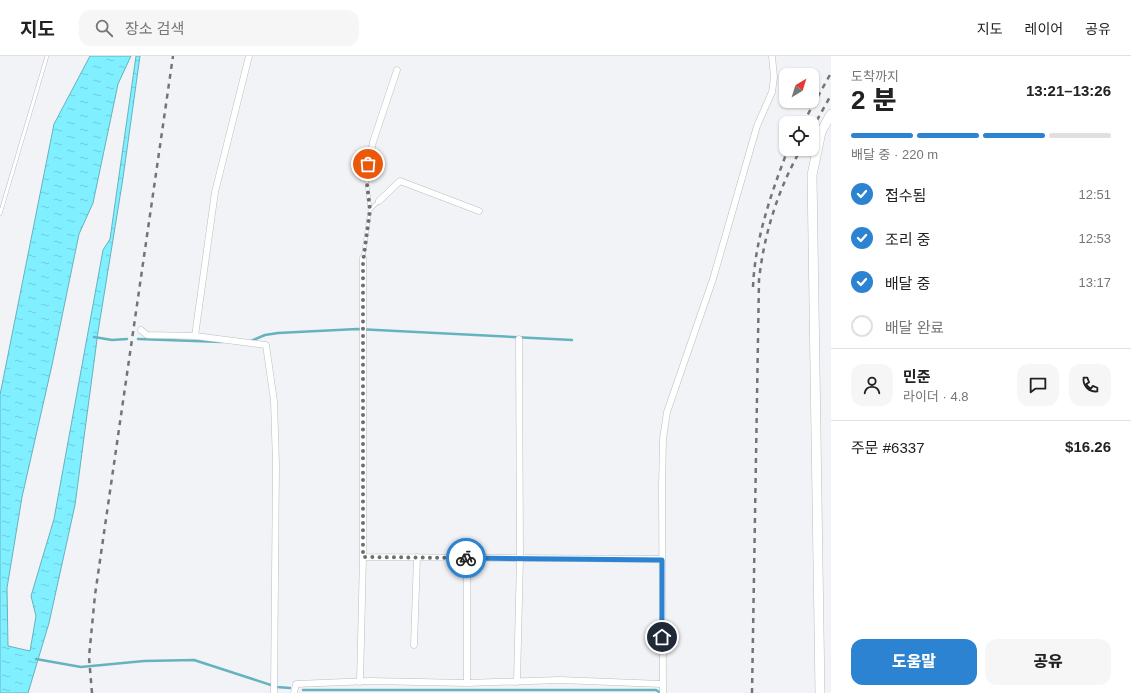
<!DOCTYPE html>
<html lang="ko">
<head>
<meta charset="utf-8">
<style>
	:root { --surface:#fff; --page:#f6f6f6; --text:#222; --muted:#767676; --line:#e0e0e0; --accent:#2c83d1 }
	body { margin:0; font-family:Arial,"Noto Sans KR",sans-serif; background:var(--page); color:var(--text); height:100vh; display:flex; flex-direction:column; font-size:15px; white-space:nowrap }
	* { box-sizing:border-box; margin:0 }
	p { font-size:13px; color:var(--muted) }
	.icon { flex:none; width:22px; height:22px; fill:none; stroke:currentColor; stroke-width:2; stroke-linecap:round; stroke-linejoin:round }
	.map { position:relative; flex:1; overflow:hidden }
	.drawer { display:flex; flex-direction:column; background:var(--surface); width:300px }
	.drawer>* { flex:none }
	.needle { width:26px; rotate:38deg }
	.controls { position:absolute; left:779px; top:12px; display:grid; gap:8px }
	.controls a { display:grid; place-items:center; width:40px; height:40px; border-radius:8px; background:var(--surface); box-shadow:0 1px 3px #0004; font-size:20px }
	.pin { position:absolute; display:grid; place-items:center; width:34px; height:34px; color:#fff; margin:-17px; border:2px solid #fff; border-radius:50%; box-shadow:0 1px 4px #0007 }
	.courier { position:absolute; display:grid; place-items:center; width:40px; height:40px; margin:-20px; border:3px solid #2c83d1; border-radius:50%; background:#fff; color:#222; box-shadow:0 1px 5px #0007 }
	.summary em { font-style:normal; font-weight:800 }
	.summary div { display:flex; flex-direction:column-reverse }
	.summary { display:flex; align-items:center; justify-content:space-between; height:68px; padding:0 20px }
	h1 { font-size:26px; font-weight:800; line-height:30px }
	.bar { display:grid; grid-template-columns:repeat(4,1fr); gap:6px 4px; align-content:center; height:48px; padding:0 20px }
	.bar i { height:5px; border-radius:3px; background:var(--line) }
	.bar .selected { background:var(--accent) }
	.bar p { grid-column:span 4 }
	.line { display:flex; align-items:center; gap:10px; padding:0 20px; border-top:1px solid var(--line) }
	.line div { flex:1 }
	.round { display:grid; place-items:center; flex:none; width:42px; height:42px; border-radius:12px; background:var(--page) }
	ol { padding:0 20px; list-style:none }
	li { display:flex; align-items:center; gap:12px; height:44px }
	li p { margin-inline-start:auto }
	li .icon { padding:4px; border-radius:50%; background:var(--accent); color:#fff; stroke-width:4 }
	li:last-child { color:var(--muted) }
	li i { width:22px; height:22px; border:2px solid var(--line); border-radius:50% }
	.button { display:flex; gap:8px; margin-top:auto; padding:8px 20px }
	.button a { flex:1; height:46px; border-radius:12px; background:var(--accent); color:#fff; font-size:16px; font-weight:800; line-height:46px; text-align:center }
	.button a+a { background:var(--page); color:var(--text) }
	header { display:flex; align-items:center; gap:24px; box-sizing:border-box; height:56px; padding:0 20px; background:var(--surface); border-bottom:1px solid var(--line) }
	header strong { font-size:19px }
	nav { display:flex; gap:22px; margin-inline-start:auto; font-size:14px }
	.search { width:280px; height:36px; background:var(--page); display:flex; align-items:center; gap:10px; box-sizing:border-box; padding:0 14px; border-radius:12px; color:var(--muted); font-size:15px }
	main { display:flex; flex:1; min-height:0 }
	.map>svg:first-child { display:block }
	.water { fill:url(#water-ripples); stroke:#65b3be }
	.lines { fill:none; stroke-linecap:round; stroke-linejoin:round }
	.stream { stroke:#65b3be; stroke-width:2.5 }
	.service-casing { stroke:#bbbdbf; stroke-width:4 }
	.minor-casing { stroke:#bbbdbf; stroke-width:7 }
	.secondary-casing { stroke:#bbbdbf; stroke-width:10 }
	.service { stroke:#fff; stroke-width:3 }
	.minor { stroke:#fff; stroke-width:6 }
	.secondary { stroke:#fff; stroke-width:9 }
	.rail { stroke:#737475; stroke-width:2.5; stroke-dasharray:5 5; stroke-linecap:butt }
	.done { stroke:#6d6e6f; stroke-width:4; stroke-dasharray:0 7.2 }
	.route { stroke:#2c83d1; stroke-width:5 }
</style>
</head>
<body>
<header>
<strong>지도</strong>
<div class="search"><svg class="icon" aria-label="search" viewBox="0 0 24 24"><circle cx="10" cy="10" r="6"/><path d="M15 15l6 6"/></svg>장소 검색</div>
<nav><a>지도</a><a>레이어</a><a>공유</a></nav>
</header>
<main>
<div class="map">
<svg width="831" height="637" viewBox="0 0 831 637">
	<defs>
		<pattern id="water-ripples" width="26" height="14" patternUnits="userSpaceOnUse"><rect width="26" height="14" fill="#80efff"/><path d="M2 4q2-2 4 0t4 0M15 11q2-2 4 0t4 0" fill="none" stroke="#6ecddb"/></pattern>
	</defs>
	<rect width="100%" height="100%" fill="#f2f3f6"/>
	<path class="water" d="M90,0H131L118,28L93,147L79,178L52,309L22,441L7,532L8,590L30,595L36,560L31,540L54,463L103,194L110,183L136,0H140L123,122L98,276L75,449L49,567L28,637H0V339L54,68Z"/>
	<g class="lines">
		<path class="stream" d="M94,281L112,284L127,283
			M138,283L222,286
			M251,285L265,279L278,277L357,273L572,284
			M36,603L81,611L144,605L194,604L277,631L290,632
			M303,634H656L661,637"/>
		<g class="service-casing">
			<path id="service" d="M370,154L379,145
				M0,158L47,0
				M363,202L370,154L366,119"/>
		</g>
		<g class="minor-casing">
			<path id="minor" d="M366,119L373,86L397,14
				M379,145L400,125L479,155
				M141,274L147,279L195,280L266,289L274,345L276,408L274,637
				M195,280L215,136L249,0
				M363,501L662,503
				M467,502V627
				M414,589L417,501
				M360,626L363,501V202
				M517,626L520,502L519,283
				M294,637L296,628L370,625L467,627L560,624L662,628
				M663,637L662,431L663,383L667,356L713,223L757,70L772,36L774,21L772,0"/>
		</g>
		<g class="secondary-casing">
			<path id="secondary" d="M820,637L812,119L821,76L831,58"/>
		</g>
		<use href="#service" class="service"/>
		<use href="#minor" class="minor"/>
		<use href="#secondary" class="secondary"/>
		<path class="rail" d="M803,67L831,17
			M812,73L831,39
			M753,231C755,183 771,138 788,93
			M92,637L89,601L95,539L173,0
			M752,637L759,224C764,178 778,133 801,93"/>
	</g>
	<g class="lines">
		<path class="done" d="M368,108L366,119L370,154L363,206V501L466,502"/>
		<path class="route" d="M466,502L662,504V581"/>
	</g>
</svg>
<div class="controls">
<a><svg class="needle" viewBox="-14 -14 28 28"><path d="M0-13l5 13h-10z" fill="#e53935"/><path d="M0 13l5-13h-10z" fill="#767676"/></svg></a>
<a><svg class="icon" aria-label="locate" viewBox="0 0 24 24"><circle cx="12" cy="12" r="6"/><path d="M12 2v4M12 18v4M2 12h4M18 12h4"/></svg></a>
</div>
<div class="pin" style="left:368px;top:108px;background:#ea580c"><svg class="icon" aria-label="bag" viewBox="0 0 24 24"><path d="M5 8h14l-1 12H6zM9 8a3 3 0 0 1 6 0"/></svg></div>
<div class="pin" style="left:662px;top:581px;background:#1f2937"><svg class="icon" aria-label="home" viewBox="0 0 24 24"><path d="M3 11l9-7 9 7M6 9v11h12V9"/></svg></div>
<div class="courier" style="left:466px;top:502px"><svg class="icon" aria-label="bike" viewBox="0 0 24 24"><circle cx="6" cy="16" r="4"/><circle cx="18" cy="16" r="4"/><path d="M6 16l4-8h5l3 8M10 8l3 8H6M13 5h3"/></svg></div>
</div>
<section class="drawer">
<div class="summary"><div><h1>2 분</h1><p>도착까지</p></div><em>13:21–13:26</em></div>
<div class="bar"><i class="selected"></i><i class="selected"></i><i class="selected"></i><i></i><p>배달 중 · 220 m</p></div>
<ol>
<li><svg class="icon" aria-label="check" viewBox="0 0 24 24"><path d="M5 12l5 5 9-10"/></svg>접수됨<p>12:51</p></li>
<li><svg class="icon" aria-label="check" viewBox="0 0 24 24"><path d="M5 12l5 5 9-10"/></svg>조리 중<p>12:53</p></li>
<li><svg class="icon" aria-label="check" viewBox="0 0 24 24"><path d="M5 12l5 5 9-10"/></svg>배달 중<p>13:17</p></li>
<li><i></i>배달 완료</li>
</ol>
<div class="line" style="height:72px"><a class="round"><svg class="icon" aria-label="person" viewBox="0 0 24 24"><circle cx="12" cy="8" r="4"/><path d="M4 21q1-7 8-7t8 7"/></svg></a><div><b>민준</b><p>라이더 · 4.8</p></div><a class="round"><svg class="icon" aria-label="chat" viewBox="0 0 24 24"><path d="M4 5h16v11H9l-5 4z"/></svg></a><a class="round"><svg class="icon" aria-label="phone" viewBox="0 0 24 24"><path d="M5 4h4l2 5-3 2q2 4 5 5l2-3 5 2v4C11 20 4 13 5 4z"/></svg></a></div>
<div class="line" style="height:52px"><div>주문 #6337</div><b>$16.26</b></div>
<div class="button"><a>도움말</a><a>공유</a></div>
</section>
</main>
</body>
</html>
